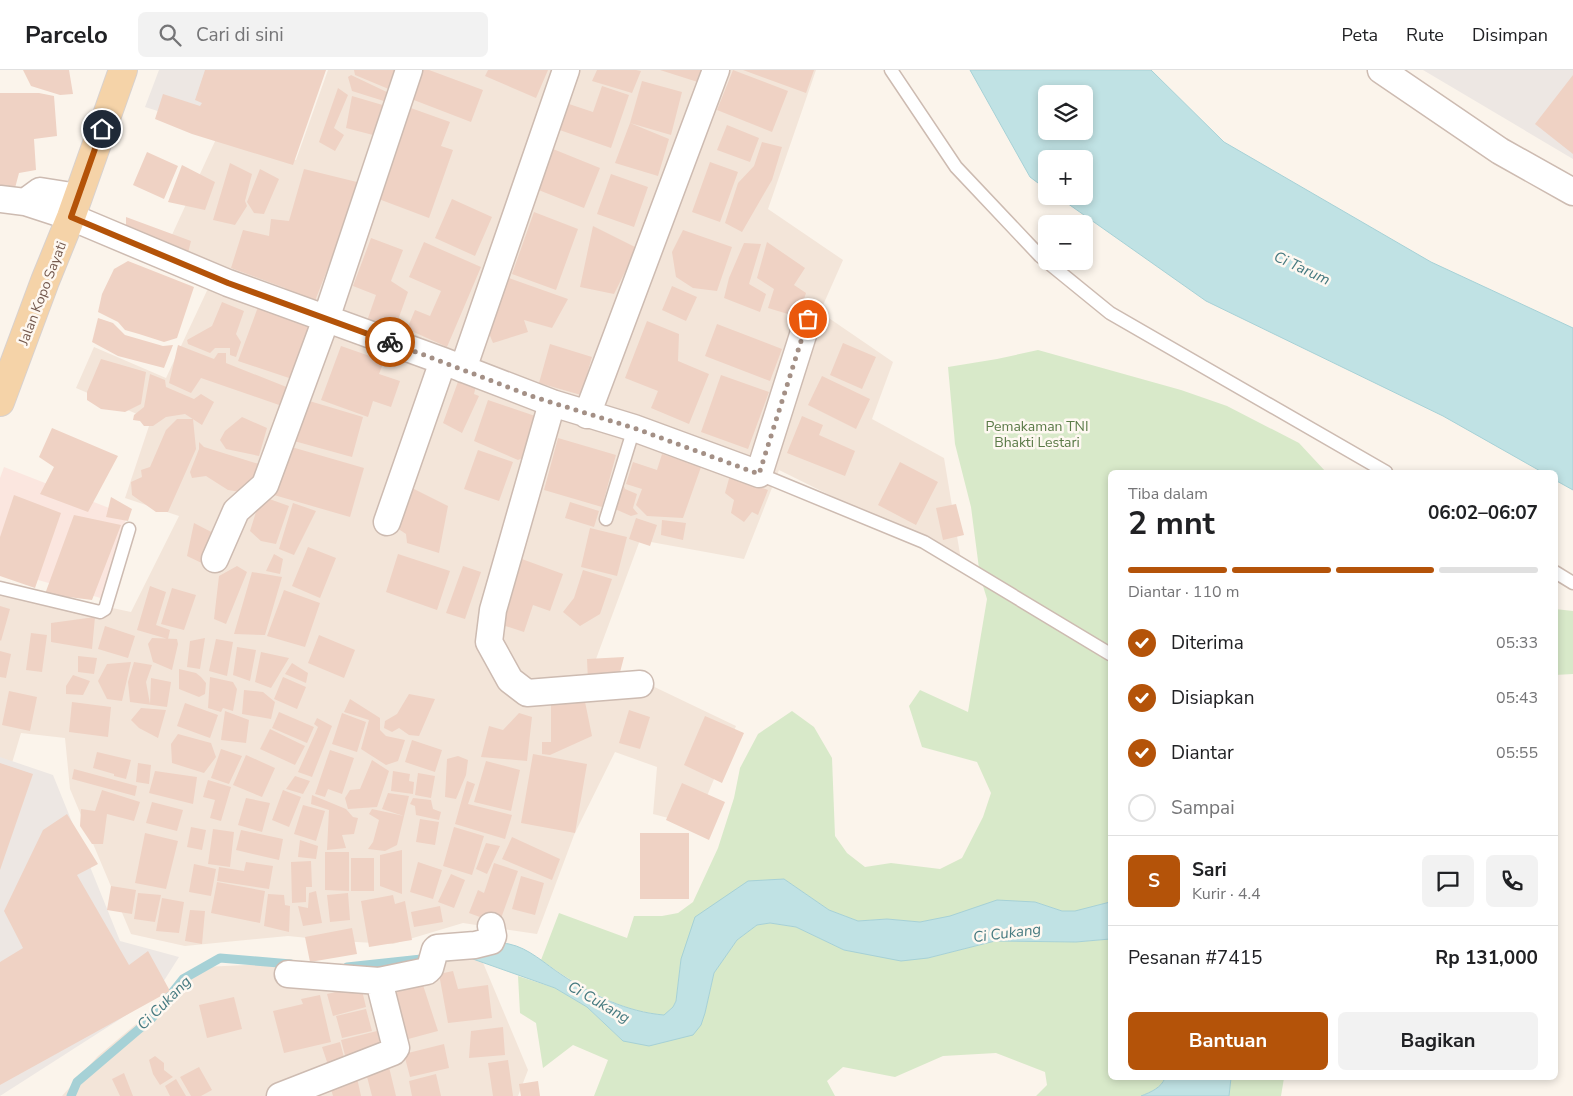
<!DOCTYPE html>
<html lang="id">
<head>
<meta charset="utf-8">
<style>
	:root { --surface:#fff; --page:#f2f2f2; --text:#202124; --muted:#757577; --line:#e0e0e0; --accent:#b45309 }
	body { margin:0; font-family:"Nunito Sans",sans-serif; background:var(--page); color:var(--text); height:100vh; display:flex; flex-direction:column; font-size:19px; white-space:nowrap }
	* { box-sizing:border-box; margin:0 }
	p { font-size:16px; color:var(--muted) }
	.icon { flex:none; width:28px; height:28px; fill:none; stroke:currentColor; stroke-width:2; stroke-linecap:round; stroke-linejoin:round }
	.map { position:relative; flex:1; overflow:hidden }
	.drawer { position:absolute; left:1108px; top:400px; width:450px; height:610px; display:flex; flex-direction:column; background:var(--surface); border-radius:8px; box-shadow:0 2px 8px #0003 }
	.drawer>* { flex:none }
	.fabs { position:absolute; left:1038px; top:15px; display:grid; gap:10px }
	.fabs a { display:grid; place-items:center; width:55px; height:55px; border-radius:8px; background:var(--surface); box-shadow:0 2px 8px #0003; font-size:25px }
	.pin { position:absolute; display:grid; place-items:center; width:42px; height:42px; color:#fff; margin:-21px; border:2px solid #fff; border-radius:50%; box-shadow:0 1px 5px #0007 }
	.courier { position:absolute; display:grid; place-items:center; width:50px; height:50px; margin:-25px; border:4px solid #b45309; border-radius:50%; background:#fff; color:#222; box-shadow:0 1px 6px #0007 }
	.summary em { font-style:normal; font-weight:700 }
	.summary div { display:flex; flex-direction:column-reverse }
	.summary { display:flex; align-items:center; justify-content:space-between; height:85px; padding:0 20px }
	h1 { font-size:32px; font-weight:700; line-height:38px }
	.bar { display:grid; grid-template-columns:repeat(4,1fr); gap:8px 5px; align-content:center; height:60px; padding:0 20px }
	.bar i { height:6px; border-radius:4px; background:var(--line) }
	.bar .selected { background:var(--accent) }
	.bar p { grid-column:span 4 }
	.line { display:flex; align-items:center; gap:12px; padding:0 20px; border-top:1px solid var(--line) }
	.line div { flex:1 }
	.round { display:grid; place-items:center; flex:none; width:52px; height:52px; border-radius:8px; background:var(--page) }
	ol { padding:0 20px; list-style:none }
	li { display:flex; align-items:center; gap:15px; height:55px }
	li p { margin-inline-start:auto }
	li .icon { padding:5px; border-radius:50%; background:var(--accent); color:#fff; stroke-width:4 }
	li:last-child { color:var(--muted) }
	li i { width:28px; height:28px; border:2px solid var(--line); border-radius:50% }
	.button { display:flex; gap:10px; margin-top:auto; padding:10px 20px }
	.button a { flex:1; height:58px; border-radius:8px; background:var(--accent); color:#fff; font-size:20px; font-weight:700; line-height:58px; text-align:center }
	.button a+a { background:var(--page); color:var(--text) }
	header { display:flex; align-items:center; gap:30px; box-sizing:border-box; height:70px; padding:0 25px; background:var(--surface); border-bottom:1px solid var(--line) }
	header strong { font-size:24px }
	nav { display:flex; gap:28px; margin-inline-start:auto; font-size:18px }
	.search { width:350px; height:45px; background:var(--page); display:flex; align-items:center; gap:12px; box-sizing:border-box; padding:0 18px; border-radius:8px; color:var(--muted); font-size:19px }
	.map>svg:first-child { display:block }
	.residential { fill:#f3e5d9 }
	.commercial { fill:#fbe6df }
	.industrial { fill:#ede7e3 }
	.green { fill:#d8e9c9 }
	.water { fill:#c0e2e4; stroke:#a6d1d6; fill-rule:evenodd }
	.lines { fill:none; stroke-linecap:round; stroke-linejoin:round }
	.stream { stroke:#a6d1d6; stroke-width:9 }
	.building { fill:#efd2c4 }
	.service-casing { stroke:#cdbbb1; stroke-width:15 }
	.minor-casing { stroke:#cdbbb1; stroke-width:29 }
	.primary-casing { stroke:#d8d1ce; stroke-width:30 }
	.service { stroke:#fff; stroke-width:12 }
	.minor { stroke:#fff; stroke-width:26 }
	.primary { stroke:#f5d3a8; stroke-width:28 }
	.done { stroke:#a49086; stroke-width:5; stroke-dasharray:0 9 }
	.route { stroke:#b45309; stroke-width:6 }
	.labels { text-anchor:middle; stroke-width:5; stroke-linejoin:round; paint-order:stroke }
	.street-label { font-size:14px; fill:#755a4f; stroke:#fef8f1 }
	.park-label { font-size:14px; fill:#5a7a47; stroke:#fef8f1 }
	.water-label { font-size:15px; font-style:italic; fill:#467a80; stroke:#fef8f1 }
</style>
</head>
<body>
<header>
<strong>Parcelo</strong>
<div class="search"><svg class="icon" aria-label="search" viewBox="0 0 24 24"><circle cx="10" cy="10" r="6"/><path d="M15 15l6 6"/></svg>Cari di sini</div>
<nav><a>Peta</a><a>Rute</a><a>Disimpan</a></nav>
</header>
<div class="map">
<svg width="1573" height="1026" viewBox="0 0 1573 1026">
	<rect width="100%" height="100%" fill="#fbf4eb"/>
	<path class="residential" d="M328,0H816L768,139L843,190L820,242L893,292L872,349L944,388L961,490L779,400L744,489L640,470L596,589L736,656L695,755L653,744L657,697L615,682L574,765L537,864L463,853L393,874L338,871L288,866L185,876L131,864L70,719L65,668L21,663L12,693L0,688V514L131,542L179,446L125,428L151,350L76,318L94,277L166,308L212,210L159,193L217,67L296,90Z
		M476,876L528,1000L518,1026H62L98,986L204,897L266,894L353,895Z"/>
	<path class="commercial" d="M4,397L127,445L104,529L0,499V408Z"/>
	<path class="industrial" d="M159,0H320L289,82L145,37Z
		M1423,0H1573V89Z
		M0,687L53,705L120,871L179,887L153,928L0,1026Z"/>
	<path class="green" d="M1038,280L1181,320L1227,336L1299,373L1326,402H1110V832L1075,842L1062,841L1035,832L920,852L887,849L858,851L829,840L784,809L681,889L676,931L673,937L664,945C618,941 578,916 541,890L559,843L627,868L634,846H662L678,843L693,832L718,778L734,728L740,698L758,664L792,641L814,657L832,688L835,766L847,783L865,797L891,793L940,799L962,788L983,747L991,723L977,692L922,677L909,636L920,620L968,642L987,529L980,506L971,437L955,374L948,297L997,289Z
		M1555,539L1573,541V604L1555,605Z
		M770,853L796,857L844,880L928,888L995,871L1076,872L1110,869V1008H1165C1161,1018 1151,1022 1141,1026H1036L1047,1015L1045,1002L996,983L943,986L895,1007L843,997L827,1011L835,1026H594L608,990L573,975L543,998L536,953L520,943L518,906L555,918L587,937L623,971L705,943L714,903L737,870L757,855Z
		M1231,1008H1284L1281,1026H1229Z"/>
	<path class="water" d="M970,0H1151L1224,72L1431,192L1573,258V420L1555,410V402H1542L1443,346L1206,231L1057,126H1084V89H1046V119L1030,107ZM1046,24H1084V61H1046Z
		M784,809L829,840L858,851L887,849L920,852L950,846L997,830L1035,832L1062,841H1075L1110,832V869L1076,872L995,871L928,888L901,891L844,880L796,857L770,853L757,855L737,870L714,903L705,943L701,955L693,965L649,976L623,971L587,937L555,918L470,888L439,892L441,879C456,878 497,871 509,874C529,878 545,894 562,905C592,925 627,942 664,945L673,937L676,931L681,889L695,847L748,811Z
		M1165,1008H1231L1229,1026H1141C1151,1022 1161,1018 1165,1008Z"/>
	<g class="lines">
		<path class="stream" d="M347,897L431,888
			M71,1026L77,1012L152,948L183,909L220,888L291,894"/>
	</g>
	<path class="building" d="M23,0H69L73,24L60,25L31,16Z
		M205,0H326L293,95L192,64L155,49L163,24L200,36L202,33L195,30Z
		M354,0H399L391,20L355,5Z
		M416,0H429L483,20L471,52L406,27Z
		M488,0H548L536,28L485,6Z
		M597,0H636L641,1L632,23L592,11Z
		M660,0H708L704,14Z
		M733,0L788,21L772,62L717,40Z
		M743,0H814L806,23Z
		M351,5L391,24L387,32L352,21L348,7Z
		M1573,5V84L1535,54Z
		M642,11L682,22L671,65L630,53Z
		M602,16L629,25L611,78L554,58L563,32L593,42Z
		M338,18L348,25L334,58L344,65L335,81L319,72Z
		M0,23H39L54,26L57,66L34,69L36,100L19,103L15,118H0Z
		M352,26L386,36L373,65L346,58Z
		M408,37L450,52L441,76L453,80L429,148L376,128Z
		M630,53L669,69L658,106L615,93Z
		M727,55L759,68L750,92L717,80Z
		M762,72L782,77L772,110L742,162L725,153L738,113L754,96Z
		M553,79L600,98L584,138L536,119Z
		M147,82L178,96L164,129L133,115Z
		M710,92L738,102L720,152L692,142Z
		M230,93L252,104L245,131L247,136L235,155L213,150Z
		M182,95L215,112L205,140L168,132Z
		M260,99L279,109L264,144L254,143L247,132Z
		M304,99L361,113L315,231L294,230L285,218L231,198L243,160L269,166L271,149L289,151Z
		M611,104L648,117L634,157L597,144Z
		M452,129L492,147L475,186L435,168Z
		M534,142L578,159L556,220L512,204Z
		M126,147L191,171L185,195L126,170Z
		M593,156L637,178L614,224L580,217Z
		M683,160L732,177L717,221L693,218L676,207L672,182Z
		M371,168L403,180L391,211L408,222L394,261L367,251L376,225L353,216Z
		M424,172L481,197L447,277L407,259L415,240L430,246L441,221L409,207Z
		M767,172L805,198L794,215L806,223L798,247L768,238L774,219L757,208Z
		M744,173L761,174L749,214L766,224L760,242L724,228L729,208Z
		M128,191L194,217L177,268L164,272L139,264L125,260L118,252L98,242L102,224L114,199Z
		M506,207L568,229L552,258L524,250L528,262L493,273L483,249Z
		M672,216L697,227L686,251L662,240Z
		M222,232L244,241L236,264L241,272L236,287L230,285V278H215L210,283L188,274L187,270L212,256Z
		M258,237L310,257L292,309L238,291Z
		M98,248L113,253L125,265L163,276L173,275L164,298L118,286L92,272Z
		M647,251L679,264L678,291L709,304L689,354L651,338L658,321L625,308Z
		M717,254L782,279L770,311L705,286Z
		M843,273L876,287L862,319L830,305Z
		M550,274L592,287L581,325L539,313Z
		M178,275L214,289L218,283H226V293L289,318L282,336L201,308L191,323L169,313Z
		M341,276L384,291L379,304L400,311L391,337L373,331L368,347L321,330Z
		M101,289L146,302L141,334L125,342L101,339L87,330V322Z
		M150,304L165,310L166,317L194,329L201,324L214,332L202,355L185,344L166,347L153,356H144L140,351L133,350L134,345L144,337Z
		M721,305L769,322L748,379L701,362Z
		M822,306L870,329L856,359L808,335Z
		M459,309L476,316L474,324L479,326L462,363L443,353Z
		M306,330L363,347L352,387L294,371Z
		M488,330L541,348L527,386L518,390L474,371Z
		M802,346L823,355L819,365L855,381L845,406L787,383Z
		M242,347L267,358L259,386L226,379L220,370L225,361Z
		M177,349H193L196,379L168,442H156L132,425L131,412L142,407L141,400L150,397L166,360Z
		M52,358L118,386L88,442L40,424L54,397L39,387Z
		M558,368L616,385L602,437L544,420Z
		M199,372L204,377L262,395L247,423L228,420L206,406L192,408L190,402L199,379Z
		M288,376L364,398L350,447L274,425Z
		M478,380L513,392L499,431L464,419Z
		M662,384L701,397L683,448L647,446L636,435L642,419L626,414L633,392L657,400Z
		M900,392L938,412L916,455L878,435Z
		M730,405L768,420L758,445L752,442L744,452L731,443L734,430L725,423Z
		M622,412L625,419L637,424L633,438L638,444L631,446L615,439Z
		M402,413L448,436L439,483L407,473L406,464L394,456Z
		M14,425L61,443L35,518L0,506V467Z
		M261,426L289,436L276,474L261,471L250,461Z
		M111,427L132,439L128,451L106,447Z
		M570,432L599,441L594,457L565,448Z
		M293,433L316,441L294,485L279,479Z
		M956,434L964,465L943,470L936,438Z
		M74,445L121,455L92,530L45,524Z
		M636,448L657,455L650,476L629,469Z
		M662,450L686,453L683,470L661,465Z
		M194,453L219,466L208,496L187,486Z
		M590,458L627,467L617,506L581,497Z
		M308,477L336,488L320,528L292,516Z
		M274,484L283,489L280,504L266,501Z
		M398,484L450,501L437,540L386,522Z
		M519,488L563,504L550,541L533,535L524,562L496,553Z
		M237,496L247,502L226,554L214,549L219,506Z
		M463,496L481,502L465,549L446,543Z
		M583,500L612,509L600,544L580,556L563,542L574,528Z
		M252,502L282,507L265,565L234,564Z
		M150,516L166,522L156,555L170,560L168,569L137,560Z
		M172,518L196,525L184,560L161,554Z
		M284,520L320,533L305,577L267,566Z
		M0,536L10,539L1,571L0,570Z
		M95,547L92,579L51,572V553Z
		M105,556L135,566L128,588L98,579Z
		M31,563L47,565L42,602L26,600Z
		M319,565L355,580L344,608L308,593Z
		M152,568L177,569L178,574L172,600L153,592L148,574Z
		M205,568L200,599L187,597L190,571Z
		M216,569L233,572L227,606L209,601Z
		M237,577L256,580L250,611L233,605Z
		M0,581L11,584L6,608L0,607Z
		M261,582L289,588L271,618L255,612Z
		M78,586L97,588L94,604L78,602Z
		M624,587L618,610L588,611L587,589Z
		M131,592L122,631L107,629L98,611L107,594Z
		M134,592L152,595L146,612L150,634L151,608L171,612L167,637L130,632L128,612Z
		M292,593L308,603L306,613L285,604Z
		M179,599L196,603L201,607L206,613L205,624L199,627L179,619Z
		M73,605L90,611L83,625L66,624V616Z
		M210,607L233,612L237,619L233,641L223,638L221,642L208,638Z
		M283,607L306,617L297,639L274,629Z
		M244,620L263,622L275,632L271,649L242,644Z
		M9,621L37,627L30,661L2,655Z
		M409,624L435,629L419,666L409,665L399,658L392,662L384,658L385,651L397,644Z
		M584,627L592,666L550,685L542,684V672H551V629Z
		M350,629L380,648V660L386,666L405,670L398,691L386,695L361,679L369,650L344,642Z
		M72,632L111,637L108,667L69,662Z
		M185,633L218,645L210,668L177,656Z
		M141,638L166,640L158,668L139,658L131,650Z
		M629,640L650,647L640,679L619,673Z
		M225,641L249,650L246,673L221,670Z
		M279,642L314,657L307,673L272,658Z
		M342,643L366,652L357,682L332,674Z
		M519,643L532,647L527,691L481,687L489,656L503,660Z
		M705,646L744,663L722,713L684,695Z
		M317,648L332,656L312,707L298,702L318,657L314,654Z
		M270,659L305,676L295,695L260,679Z
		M178,664L211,673L216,687L204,703L172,693L171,674Z
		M412,670L442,680L435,702L405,692Z
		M221,679L242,686L229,714L211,708Z
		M330,680L354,688L342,724L328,719L325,727L315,724Z
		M97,682L131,690L126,709L114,706V704L93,698Z
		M533,684L587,694L575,763L521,753Z
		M246,685L275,698L262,727L233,715Z
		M458,686L468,690L466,705L456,729L445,727L447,689Z
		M372,690L389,701L377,737L348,739L345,728L350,720L360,719Z
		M486,691L520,700L511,741L474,732Z
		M0,693L33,704L0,800Z
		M138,693L151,695L149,714L136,712Z
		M74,699L137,716L135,726L72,709Z
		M155,701L197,707L193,734L149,723Z
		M393,701L410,704L409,711L414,712L413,724L391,721Z
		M418,703L435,706L431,728L415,725Z
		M295,706L310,711L303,724L286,719Z
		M208,710L231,717L221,751L210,748L215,730L203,727Z
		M467,711L475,714L468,734L512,745L505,769L455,754Z
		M682,713L725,732L709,770L666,750Z
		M102,720L140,732L134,751L107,744L103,774H92L80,756L81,739L95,741Z
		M283,720L301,727L289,757L272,750Z
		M388,723L409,726L404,746L382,739Z
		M312,725L346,739L353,747L358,748L354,764L342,765L346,778L327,780L329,740L311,734Z
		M246,728L270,733L262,762L238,755Z
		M413,728L431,730L433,739L441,742L439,750L416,745L415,736L410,734Z
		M152,732L183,740L177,761L146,753Z
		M303,735L325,741L316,771L294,764Z
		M372,739L404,746L397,775L385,781L368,779L373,772L379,750L369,744Z
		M67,744L98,794L77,805L129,895L148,881L170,921L0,1015V892L23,878L4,841L43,760Z
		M420,749L439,752L435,775L416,772Z
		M191,757L206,760L202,780L187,777Z
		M454,757L484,766L472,805L443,796Z
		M213,759L234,762L230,797L208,794Z
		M241,760L283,769L279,790L236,780Z
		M145,763L178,771L166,819L135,813Z
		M640,763H689V829H640Z
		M512,767L560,789L552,810L502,789Z
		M300,770L318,776L316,789L298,787Z
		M486,773L500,776L487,804L476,799Z
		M402,780V824L380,816V785Z
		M325,782H349V821L325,820Z
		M351,788H374V821H351Z
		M311,791L312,817H306V832L292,833L291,792Z
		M246,792L273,796L269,819L217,811L219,797L244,801Z
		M418,792L442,800L433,829L410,822Z
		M494,793L518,801L499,854L469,843L478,820L484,823Z
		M194,794L216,799L211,826L189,822Z
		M451,804L465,810L454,838L438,832Z
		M521,806L544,813L535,845L512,839Z
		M217,812L265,821L260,853L211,843Z
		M111,816L136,820L132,844L107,840Z
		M316,821L322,853L303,856L298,836L308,838L309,823Z
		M138,823L161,825L155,852L134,849Z
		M348,823L350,850L330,852L327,825Z
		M268,824L284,825L285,835L290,836L289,862L264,856Z
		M393,825L395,834L405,831L412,870L369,877L361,831Z
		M162,828L184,832L179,863L156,861Z
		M440,836L443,852L414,857L411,842Z
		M190,840L205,841L202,874L185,871Z
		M352,858L357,884L310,892L305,867Z
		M453,901L458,919L488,915L492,948L448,953L439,904Z
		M421,909L438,961L397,972L386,915Z
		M361,916L366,937L333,946L327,924Z
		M320,925L331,972L284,983L273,941L303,934L301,929Z
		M234,927L242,959L207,968L199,935Z
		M366,939L372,961L342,968L336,946Z
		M503,957L505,985L469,988L471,961Z
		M377,961L383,985L347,993L341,970Z
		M340,972L346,995L330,1001L322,977Z
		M444,974L449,998L410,1007L404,984Z
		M155,986L164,993V1000L173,1007L160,1015L153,1004L149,990Z
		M508,990L513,1026H493L488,993Z
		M388,993L396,1026H372L365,999Z
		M199,997L212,1020L201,1026H191L180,1007Z
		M124,1003L133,1026H120L112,1009Z
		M436,1004L441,1026H412L409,1011Z
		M357,1008L361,1026H333L330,1015Z
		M176,1009L186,1026H170L165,1016Z
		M538,1011L540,1026H521L519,1014Z"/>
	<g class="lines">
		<g class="service-casing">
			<path id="service" d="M891,0L956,97L1040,186L1110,243L1386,402
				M759,404L924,472L1110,584
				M606,449L634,358
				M1555,502L1573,513
				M0,518L100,542L105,539L129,459"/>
		</g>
		<g class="minor-casing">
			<path id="minor" d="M1381,0L1500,81L1573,122
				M0,129L25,132L71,147L228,213L443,291L552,333L634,358L759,404L808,249
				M25,132L40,121L78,127
				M463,299L566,0
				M552,333L493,540L489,572L510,610L527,623L640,614
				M587,345L716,0
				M387,452L443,291
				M215,489L236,441L265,415L326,249L409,0
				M288,904L379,911L427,901L430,898L435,880L437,878L475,875L491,871L493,866L491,856
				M280,1026L393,982L396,978L379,911"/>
		</g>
		<g class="primary-casing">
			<path id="primary" d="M0,332L45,211L71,147L123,0"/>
		</g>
		<use href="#service" class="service"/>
		<use href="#minor" class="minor"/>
		<use href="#primary" class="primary"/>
	</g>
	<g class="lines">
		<path class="done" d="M390,272L534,327L634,358L759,404L808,249"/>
		<path class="route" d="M102,59L71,147L228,213L390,272"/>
	</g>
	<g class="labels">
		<g class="street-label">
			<text transform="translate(42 223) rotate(-69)" y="5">Jalan Kopo Sayati</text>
		</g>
		<g class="park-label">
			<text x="1037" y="361">Pemakaman TNI<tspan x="1037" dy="16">Bhakti Lestari</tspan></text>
		</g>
		<g class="water-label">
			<text transform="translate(1302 198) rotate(25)" y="5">Ci Tarum</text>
			<text transform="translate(1007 863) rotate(-7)" y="5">Ci Cukang</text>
			<text transform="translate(599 932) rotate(30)" y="5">Ci Cukang</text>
			<text transform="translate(164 933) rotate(-45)" y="5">Ci Cukang</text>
		</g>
	</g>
</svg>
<div class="fabs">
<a><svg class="icon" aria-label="layers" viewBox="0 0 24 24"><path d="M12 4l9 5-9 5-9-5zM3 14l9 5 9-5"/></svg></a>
<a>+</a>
<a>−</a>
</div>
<div class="pin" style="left:808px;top:249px;background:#ea580c"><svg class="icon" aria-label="bag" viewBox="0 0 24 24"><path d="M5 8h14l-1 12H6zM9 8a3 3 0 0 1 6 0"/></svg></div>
<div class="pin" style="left:102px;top:59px;background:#1f2937"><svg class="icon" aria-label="home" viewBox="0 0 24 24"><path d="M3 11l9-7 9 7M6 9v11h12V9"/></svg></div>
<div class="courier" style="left:390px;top:272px"><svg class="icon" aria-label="bike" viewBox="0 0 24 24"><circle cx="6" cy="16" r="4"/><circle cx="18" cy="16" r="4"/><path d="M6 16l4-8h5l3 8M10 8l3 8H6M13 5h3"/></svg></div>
<section class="drawer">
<div class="summary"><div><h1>2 mnt</h1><p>Tiba dalam</p></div><em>06:02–06:07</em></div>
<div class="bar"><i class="selected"></i><i class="selected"></i><i class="selected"></i><i></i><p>Diantar · 110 m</p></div>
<ol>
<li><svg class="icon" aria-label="check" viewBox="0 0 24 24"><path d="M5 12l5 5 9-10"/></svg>Diterima<p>05:33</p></li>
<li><svg class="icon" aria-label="check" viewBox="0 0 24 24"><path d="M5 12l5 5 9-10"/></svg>Disiapkan<p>05:43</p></li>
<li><svg class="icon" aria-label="check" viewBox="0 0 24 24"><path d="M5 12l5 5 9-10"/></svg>Diantar<p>05:55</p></li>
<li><i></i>Sampai</li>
</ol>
<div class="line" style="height:90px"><b class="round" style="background:var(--accent);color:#fff">S</b><div><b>Sari</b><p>Kurir · 4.4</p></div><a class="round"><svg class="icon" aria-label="chat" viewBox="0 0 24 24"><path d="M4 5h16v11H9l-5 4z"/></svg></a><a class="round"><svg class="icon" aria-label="phone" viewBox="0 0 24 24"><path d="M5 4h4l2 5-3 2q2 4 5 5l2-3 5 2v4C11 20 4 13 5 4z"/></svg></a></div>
<div class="line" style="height:65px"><div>Pesanan #7415</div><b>Rp 131,000</b></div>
<div class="button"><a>Bantuan</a><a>Bagikan</a></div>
</section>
</div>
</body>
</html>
